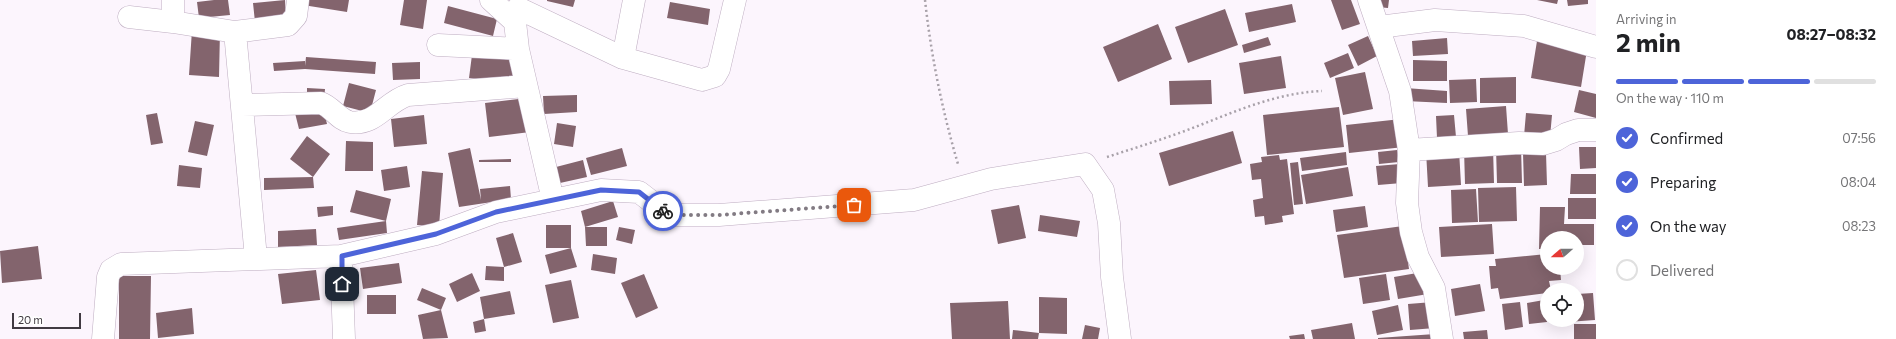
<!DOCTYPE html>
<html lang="en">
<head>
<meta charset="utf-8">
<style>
	:root { --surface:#fff; --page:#f2f2f2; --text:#202124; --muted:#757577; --line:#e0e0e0; --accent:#4d64d9 }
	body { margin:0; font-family:Commissioner,sans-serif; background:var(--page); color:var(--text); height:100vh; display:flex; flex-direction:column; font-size:15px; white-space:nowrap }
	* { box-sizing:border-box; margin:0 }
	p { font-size:13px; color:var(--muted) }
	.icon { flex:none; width:22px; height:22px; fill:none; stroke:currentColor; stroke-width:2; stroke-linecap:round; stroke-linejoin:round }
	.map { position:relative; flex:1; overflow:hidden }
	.drawer { display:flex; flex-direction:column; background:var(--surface); width:300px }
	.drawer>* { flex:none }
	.needle { width:26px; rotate:250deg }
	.buttons { position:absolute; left:1540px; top:231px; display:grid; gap:8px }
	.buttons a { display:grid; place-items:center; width:44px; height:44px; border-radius:50%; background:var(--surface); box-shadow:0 4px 16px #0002; font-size:20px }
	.scale { position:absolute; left:12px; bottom:10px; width:69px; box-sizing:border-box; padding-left:4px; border:2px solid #413a42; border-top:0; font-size:11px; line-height:14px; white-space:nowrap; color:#413a42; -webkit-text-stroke:3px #fff; paint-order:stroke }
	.pin { position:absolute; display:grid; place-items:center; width:34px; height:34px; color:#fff; margin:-17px; border-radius:8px; box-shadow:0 2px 6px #0006 }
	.courier { position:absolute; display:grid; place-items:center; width:40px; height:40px; margin:-20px; border:3px solid #4d64d9; border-radius:50%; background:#fff; color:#222; box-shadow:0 1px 5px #0007 }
	.headline em { font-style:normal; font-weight:700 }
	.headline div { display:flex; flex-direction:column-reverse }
	.headline { display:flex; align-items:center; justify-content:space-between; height:68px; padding:0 20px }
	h1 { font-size:26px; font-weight:700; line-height:30px }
	.bar { display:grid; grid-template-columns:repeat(4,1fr); gap:6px 4px; align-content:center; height:48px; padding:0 20px }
	.bar i { height:5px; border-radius:3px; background:var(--line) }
	.bar .active { background:var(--accent) }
	.bar p { grid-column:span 4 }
	ol { padding:0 20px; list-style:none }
	li { display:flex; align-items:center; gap:12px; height:44px }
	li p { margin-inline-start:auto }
	li .icon { padding:4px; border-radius:50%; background:var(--accent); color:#fff; stroke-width:4 }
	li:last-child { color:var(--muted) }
	li i { width:22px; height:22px; border:2px solid var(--line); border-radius:50% }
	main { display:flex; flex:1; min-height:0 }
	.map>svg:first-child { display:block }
	.building { fill:#83646d }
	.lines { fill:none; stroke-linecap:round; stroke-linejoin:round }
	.street-casing { stroke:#beadc1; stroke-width:23 }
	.path { stroke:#a8a1a9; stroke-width:2.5; stroke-dasharray:2 3; stroke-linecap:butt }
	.street { stroke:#fff; stroke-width:22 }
	.done { stroke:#827b83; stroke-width:4; stroke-dasharray:0 7.2 }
	.route { stroke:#4d64d9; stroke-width:5 }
</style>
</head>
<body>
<main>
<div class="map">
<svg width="1596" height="339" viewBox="0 0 1596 339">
	<rect width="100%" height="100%" fill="#fcf5fd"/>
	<path class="building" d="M214,0H228L230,15L199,18L197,2Z
		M285,0L286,19L255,22L253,3Z
		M303,0H349L347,12L303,5Z
		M404,0H427L423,29L400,25Z
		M547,0H575L573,7L547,1Z
		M1331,0H1351L1360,24L1342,30Z
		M1377,0H1389L1388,8L1377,7Z
		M1537,0H1558L1557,4Z
		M1567,0H1588V4L1568,6Z
		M670,2L710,9L708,25L667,18Z
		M1292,4L1296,22L1249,32L1245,13Z
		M448,6L497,19L493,36L444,23Z
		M1225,9L1238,45L1188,63L1175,27Z
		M1158,24L1172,59L1118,82L1103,47Z
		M192,30L220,31L219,77L189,75Z
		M1368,36L1377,56L1358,66L1348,45Z
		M1268,37L1271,45L1244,53L1242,45Z
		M1447,38L1448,54L1413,56L1412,41Z
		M1537,41L1587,50L1581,87L1531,78Z
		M1348,53L1354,68L1330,78L1324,63Z
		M472,55L519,61L517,84L469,78Z
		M1281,56L1286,88L1244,94L1239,63Z
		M306,57L376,62L375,74L305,69L274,71L273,63L305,61V66Z
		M1413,60L1447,61V81H1413Z
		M420,62V79L393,80L392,63Z
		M1365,72L1373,109L1343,115L1335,78Z
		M1516,77V103H1480V78Z
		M1476,79L1477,102L1450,103L1449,80Z
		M1211,80L1212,104L1170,105L1169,81Z
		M349,83L376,90L370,113L343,106Z
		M307,88L325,89L324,100L307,99Z
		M1405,88L1447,91V103L1405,101Z
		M1579,90L1596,94V118L1574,112Z
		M577,95V112L544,114L543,96Z
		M527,98L530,132L489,137L485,103Z
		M1506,106L1508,134L1468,136L1466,109Z
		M323,107L327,124L299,129L295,113Z
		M1339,107L1344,147L1267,155L1263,115Z
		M157,113L163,143L151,145L146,115Z
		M1526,113L1552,115L1550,137L1524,136Z
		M424,115L427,144L394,147L391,119Z
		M1454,115L1456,137L1437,138L1436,116Z
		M1401,119L1404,147L1349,153L1346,125Z
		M195,121L214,125L207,156L188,152Z
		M557,123L576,126L573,147L554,144Z
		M1233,131L1242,163L1169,186L1159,153Z
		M307,136L330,154L313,177L290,159Z
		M346,141L373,142V171H345Z
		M1521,147L1522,183H1497L1496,148Z
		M1579,147H1596V168L1580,169Z
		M470,148L481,200L480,189L510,186L511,199L459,207L448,153Z
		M622,148L627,166L591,175L586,158Z
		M1493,148L1494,183L1465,184L1464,149Z
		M1397,150L1399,162L1379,164L1378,152Z
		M1459,150L1461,185L1428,187L1426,151Z
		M1346,152L1347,165L1302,171L1300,158Z
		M1523,153H1546L1547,185L1524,186Z
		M1279,155L1280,160L1287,159L1294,214L1282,216L1283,222L1265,225L1264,216L1255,217L1253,200L1263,198L1261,179L1252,180L1250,164L1262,162L1261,157Z
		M511,159V162H479V160Z
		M583,160L587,177L560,183L556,167Z
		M1298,162L1303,204L1294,205L1290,163Z
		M1400,164L1402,183L1378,185L1376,166Z
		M179,165L202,168L200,188L177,186Z
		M407,166L410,187L384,191L381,170Z
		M1348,167L1353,196L1306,204L1301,175Z
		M422,171L443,173L439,227L417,225Z
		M1571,174H1596V194H1570Z
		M313,177L314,188L264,190V178Z
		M1516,187L1517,221L1479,222L1478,188Z
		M1476,189L1478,222L1452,223L1451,190Z
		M356,190L391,199L386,221L350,212Z
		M1568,198H1596V219H1568Z
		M613,201L618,217L585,227L581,211Z
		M1019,205L1026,238L998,244L991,210Z
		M333,206V215L318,217L317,207Z
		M1365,206L1368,227L1336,232L1333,210Z
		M1540,207H1565L1564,224H1594V245H1577V238H1547V249H1539Z
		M1040,215L1080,221L1077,237L1038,231Z
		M386,221L387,233L339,240L337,228Z
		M1492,224L1494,254L1441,257L1439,227Z
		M546,225H571V248L577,267L550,274L545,255L571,248H546Z
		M1403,226L1409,269L1344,278L1337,235Z
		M585,227H607V246H586Z
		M619,227L635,230L632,244L616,240Z
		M316,229L317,245L278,247V231Z
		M513,233L522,262L504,267L496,238Z
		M38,246L42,279L2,283L0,251Z
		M593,254L617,258L615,274L591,270Z
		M1547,254V268H1560L1561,280L1549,281L1551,290H1547V293L1500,299L1498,288L1491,289L1489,266H1496L1495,259Z
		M399,263L402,283L363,289L360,268Z
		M486,266L504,267V281L485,280Z
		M316,270L320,300L282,304L278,274Z
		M1423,272L1428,294L1398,299L1394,277Z
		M472,273L480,291L457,302L449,284Z
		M644,274L658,308L636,318L621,283Z
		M1386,274L1390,300L1363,304L1359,278Z
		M119,276H151L150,339H119Z
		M571,280L579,318L553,323L545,285Z
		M1480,284L1485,311L1455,316L1451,289Z
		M422,288L446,298L441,310L448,338L423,339L418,315L441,310L417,300Z
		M510,291L515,314L484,319L480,297Z
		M1593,293L1595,320L1553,323V320H1577V294Z
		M367,295H396V314H367Z
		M1039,297L1067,298V334L1039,333Z
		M1544,300L1547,322L1529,324L1527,303Z
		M1008,301L1010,339H952L950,303Z
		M1433,302L1435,328L1410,330L1408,304Z
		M1520,302L1523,327L1505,330L1502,304Z
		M1398,305L1403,330L1377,335L1372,311Z
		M192,308L194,334L158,338L156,313Z
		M484,319L486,331L475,333L473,322Z
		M1352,323L1355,339H1313L1311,330Z
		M1574,324H1596V339H1574Z
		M1085,325L1100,328L1098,339H1082Z
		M1013,330L1039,333L1038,339H1012Z
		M1487,330L1488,339H1464L1463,332Z
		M1304,334L1305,339H1290L1289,336Z
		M1435,334V339H1378V338Z"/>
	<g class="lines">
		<g class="street-casing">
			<path id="street" d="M173,0V22
				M491,0L515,22L518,49L553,200
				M1369,0L1400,91L1409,150L1407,203L1411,232L1418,257L1434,288L1442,339
				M518,8L623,58L702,80L715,76L719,69L735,0
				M129,17L173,22L235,32L288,25L296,16L298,0
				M1379,27L1435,20L1524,26L1596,47
				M235,32L256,258
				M438,45L518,49
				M623,58L634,0
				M242,105L321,103C332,107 339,120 350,122C376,126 385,102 408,95L526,86
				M1409,150L1519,143L1543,144L1556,140L1566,134L1578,130H1596
				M341,256L344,339
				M103,339L108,277L111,270L121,264L341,256L436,234L496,212L601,190L639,192L661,209L672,215H719L914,200L991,179L1085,164L1103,190L1109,223L1112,277L1120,339"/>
		</g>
		<path class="path" d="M925,0C931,55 942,110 958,164
			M1107,157C1132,149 1157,141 1182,132C1228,115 1272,93 1322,91"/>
		<use href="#street" class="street"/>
	</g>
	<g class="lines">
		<path class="done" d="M663,211L672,215H719L854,205"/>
		<path class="route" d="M342,284V256L436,234L496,212L601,190L639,192L663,211"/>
	</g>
</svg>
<div class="buttons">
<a><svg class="needle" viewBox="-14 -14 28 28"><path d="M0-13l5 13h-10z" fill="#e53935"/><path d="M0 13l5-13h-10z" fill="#757577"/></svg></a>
<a><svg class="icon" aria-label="locate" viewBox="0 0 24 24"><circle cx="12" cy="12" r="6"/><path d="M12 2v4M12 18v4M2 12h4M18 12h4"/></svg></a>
</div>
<div class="scale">20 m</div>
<div class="pin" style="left:854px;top:205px;background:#ea580c"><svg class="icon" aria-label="bag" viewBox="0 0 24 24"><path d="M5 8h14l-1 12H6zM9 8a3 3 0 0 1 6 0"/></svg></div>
<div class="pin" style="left:342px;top:284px;background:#1f2937"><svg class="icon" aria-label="home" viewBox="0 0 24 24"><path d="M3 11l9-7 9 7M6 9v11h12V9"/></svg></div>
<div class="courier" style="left:663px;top:211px"><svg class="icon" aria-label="bike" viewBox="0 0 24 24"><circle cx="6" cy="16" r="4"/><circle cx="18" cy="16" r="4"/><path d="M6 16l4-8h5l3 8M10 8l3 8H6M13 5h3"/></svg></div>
</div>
<section class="drawer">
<div class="headline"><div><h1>2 min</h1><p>Arriving in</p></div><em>08:27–08:32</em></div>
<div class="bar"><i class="active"></i><i class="active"></i><i class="active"></i><i></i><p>On the way · 110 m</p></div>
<ol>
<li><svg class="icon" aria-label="check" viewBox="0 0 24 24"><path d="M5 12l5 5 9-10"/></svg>Confirmed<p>07:56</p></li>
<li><svg class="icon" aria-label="check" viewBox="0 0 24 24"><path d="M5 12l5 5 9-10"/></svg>Preparing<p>08:04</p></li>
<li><svg class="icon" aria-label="check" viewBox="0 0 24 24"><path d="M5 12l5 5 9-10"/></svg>On the way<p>08:23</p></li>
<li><i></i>Delivered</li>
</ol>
</section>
</main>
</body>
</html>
